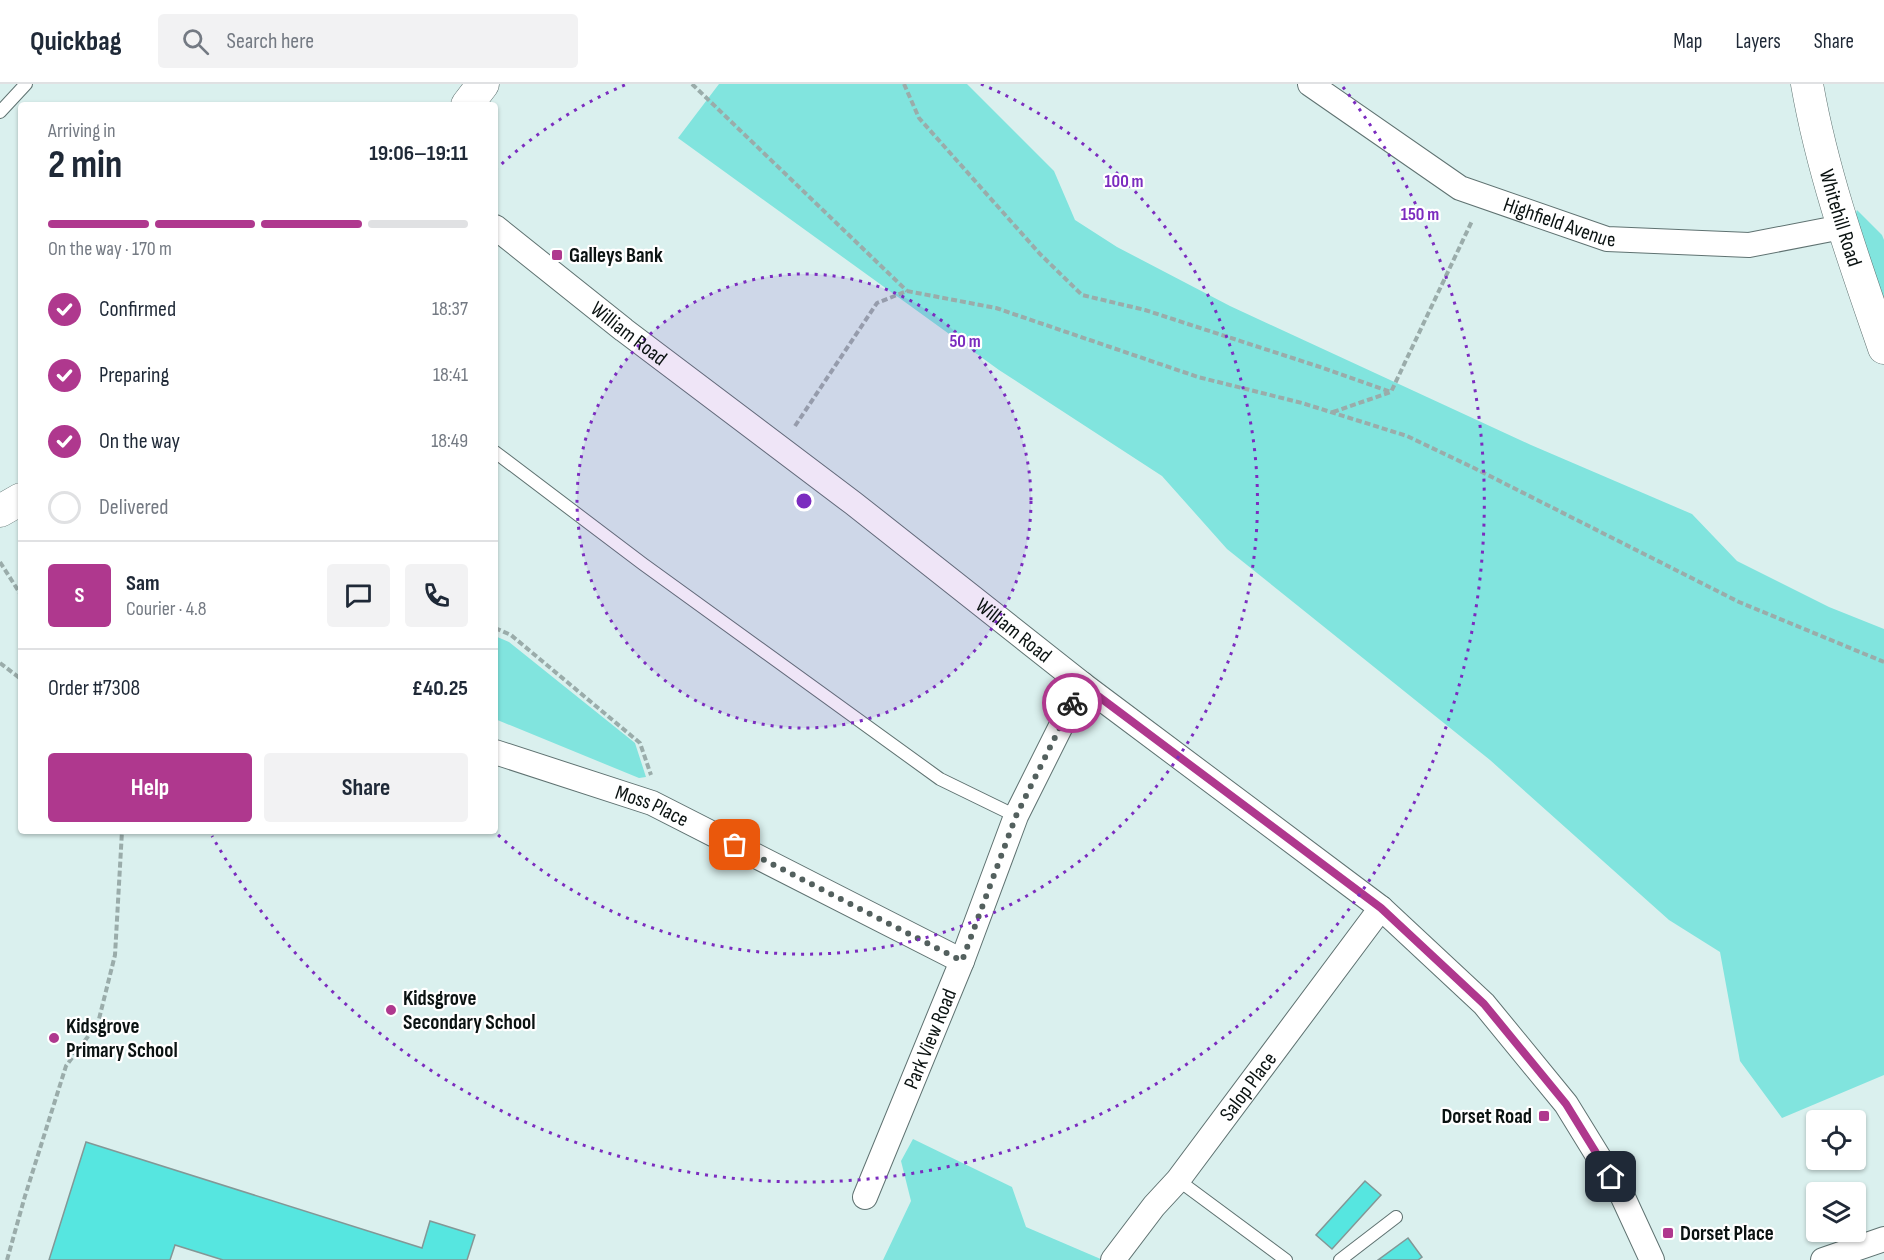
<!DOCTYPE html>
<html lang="en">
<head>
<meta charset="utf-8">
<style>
	:root { --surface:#fff; --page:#f2f2f3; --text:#1f2937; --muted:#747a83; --line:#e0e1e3; --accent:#af388e }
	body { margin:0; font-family:"Sofia Sans Condensed",sans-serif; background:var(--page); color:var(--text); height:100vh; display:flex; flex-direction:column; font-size:22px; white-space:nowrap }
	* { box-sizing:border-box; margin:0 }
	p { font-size:20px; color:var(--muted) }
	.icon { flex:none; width:33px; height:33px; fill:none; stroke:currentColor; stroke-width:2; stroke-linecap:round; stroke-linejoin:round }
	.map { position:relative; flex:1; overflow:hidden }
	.details { position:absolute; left:18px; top:18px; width:480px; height:732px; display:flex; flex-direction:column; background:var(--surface); border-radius:6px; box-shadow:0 2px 4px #0004 }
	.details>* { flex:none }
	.controls { position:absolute; left:1806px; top:1026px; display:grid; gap:12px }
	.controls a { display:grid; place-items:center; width:60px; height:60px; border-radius:6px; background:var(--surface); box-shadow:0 2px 4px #0004; font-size:30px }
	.pin { position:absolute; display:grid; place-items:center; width:51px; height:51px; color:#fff; margin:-26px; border-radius:12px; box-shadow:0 3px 9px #0006 }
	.courier { position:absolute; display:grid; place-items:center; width:60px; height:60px; margin:-30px; border:4px solid #af388e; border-radius:50%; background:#fff; color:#222; box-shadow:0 2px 8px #0007 }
	.summary em { font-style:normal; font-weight:700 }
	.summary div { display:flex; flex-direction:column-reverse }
	.summary { display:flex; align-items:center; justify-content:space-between; height:102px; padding:0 30px }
	h1 { font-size:39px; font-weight:700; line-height:45px }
	.bar { display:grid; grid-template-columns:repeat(4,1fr); gap:9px 6px; align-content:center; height:72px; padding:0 30px }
	.bar i { height:8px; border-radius:4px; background:var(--line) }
	.bar .current { background:var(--accent) }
	.bar p { grid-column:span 4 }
	.line { display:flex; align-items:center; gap:15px; padding:0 30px; border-top:2px solid var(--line) }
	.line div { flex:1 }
	.round { display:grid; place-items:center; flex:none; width:63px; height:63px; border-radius:6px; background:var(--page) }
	ol { padding:0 30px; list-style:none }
	li { display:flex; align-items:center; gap:18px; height:66px }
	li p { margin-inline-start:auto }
	li .icon { padding:6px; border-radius:50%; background:var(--accent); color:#fff; stroke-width:4 }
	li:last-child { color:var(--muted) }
	li i { width:33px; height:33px; border:3px solid var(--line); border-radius:50% }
	.cta { display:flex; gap:12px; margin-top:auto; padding:12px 30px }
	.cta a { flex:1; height:69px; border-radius:6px; background:var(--accent); color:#fff; font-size:24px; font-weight:700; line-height:69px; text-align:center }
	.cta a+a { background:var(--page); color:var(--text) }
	header { display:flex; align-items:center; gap:36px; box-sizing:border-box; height:84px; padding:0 30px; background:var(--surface); border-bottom:2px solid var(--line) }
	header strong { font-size:28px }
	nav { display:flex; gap:33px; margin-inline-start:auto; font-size:21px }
	.search { width:420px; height:54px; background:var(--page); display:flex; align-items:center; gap:15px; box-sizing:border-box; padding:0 21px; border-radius:6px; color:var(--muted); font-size:22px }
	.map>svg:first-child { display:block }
	.green { fill:#81e4de }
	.building { fill:#56e6e0; stroke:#839796; stroke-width:1.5 }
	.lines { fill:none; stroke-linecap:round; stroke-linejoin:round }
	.service-casing { stroke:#5f7271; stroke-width:14 }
	.minor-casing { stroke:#5f7271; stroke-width:26 }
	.tertiary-casing { stroke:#5f7271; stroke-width:33 }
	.path { stroke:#9aacaa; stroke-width:4; stroke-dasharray:6 3; stroke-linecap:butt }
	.service { stroke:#fff; stroke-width:12 }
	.minor { stroke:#fff; stroke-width:24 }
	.tertiary { stroke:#fff; stroke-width:32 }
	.done { stroke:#53605e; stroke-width:6; stroke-dasharray:0 10.8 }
	.route { stroke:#af388e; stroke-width:8 }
	.ring { fill:none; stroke:#7b2cbf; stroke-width:3; stroke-dasharray:3 6 }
	.poi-dot { fill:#af388e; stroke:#fff; stroke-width:2 }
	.labels { text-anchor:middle; stroke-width:4.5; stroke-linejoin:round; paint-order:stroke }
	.street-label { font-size:21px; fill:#0a1211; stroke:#fff }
	.poi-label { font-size:21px; font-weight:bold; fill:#0a1211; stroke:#fff; text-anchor:start }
	.centre { fill:#7b2cbf; stroke:#fff; stroke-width:3 }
	.ring-label { font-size:18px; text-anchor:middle; font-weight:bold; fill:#7b2cbf; stroke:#fff; stroke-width:4.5; stroke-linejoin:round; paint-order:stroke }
</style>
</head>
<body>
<header>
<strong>Quickbag</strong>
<div class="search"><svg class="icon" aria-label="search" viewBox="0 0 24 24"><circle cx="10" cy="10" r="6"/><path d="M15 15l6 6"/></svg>Search here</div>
<nav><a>Map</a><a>Layers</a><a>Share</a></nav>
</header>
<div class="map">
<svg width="1884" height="1176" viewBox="0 0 1884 1176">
	<rect width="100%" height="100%" fill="#daf0ee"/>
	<path class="green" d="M719,0H967L1054,87L1075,136L1117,163L1230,222L1531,361L1692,430L1737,477L1829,523L1884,545V991L1782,1034L1740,977L1720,868L1669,836L1490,676L1227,465L1162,392L999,286L678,54Z
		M1857,126L1882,151L1884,156V224L1852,140Z
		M495,552L509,558L635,659L646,693L639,694L495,635Z
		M913,1055L1012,1103L1026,1143L1103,1176H883L911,1117L901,1077Z"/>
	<path class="building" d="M86,1058L422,1164L430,1137L475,1151L467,1176H223L175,1161L170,1176H49Z
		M1365,1097L1381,1111L1332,1165L1316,1151Z
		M1408,1154L1422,1173L1418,1176H1378Z"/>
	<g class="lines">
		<g class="service-casing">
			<path id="service" d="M0,28L26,0
				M495,368L643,480L940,695L1016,732
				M1178,1096L1286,1176
				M1340,1176L1396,1133"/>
		</g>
		<g class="minor-casing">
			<g id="minor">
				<path id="s1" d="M1310,0L1460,104L1607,155L1749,161L1842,143"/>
				<path id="s2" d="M495,143L624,246L853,419L1082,600L1381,824L1484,920L1566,1020L1622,1111L1652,1176"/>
				<path id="s3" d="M495,668L652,719L962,877"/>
				<path id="s4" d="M865,1113L962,877L1016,732L1082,600"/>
				<path id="s5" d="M1113,1176L1154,1122L1178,1096L1381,824"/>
				<path d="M1823,1176L1884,1155"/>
			</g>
		</g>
		<g class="tertiary-casing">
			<g id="tertiary">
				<path id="s6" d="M1807,0C1823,91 1854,177 1884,264"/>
				<path d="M467,21L483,0"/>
				<path d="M0,427L21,415"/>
			</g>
		</g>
		<path class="path" d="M692,0L907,207
			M904,0L919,34L1040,170L1082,211L1145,226L1317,282L1391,308
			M1333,328L1391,308L1472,137
			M795,342L877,219L907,207L996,224L1198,293L1302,319L1407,352L1474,384L1739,518L1884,578
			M0,478L21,511
			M495,544L511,551L640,659L651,691
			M0,579L21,595
			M7,1176L25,1112L66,982L98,939L115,871L122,747"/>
		<use href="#service" class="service"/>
		<use href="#minor" class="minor"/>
		<use href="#tertiary" class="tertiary"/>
	</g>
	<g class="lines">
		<path class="done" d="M735,761L962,877L1016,732L1072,619"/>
		<path class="route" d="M1072,619L1082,600L1381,824L1484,920L1566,1020L1611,1093"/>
	</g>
	<circle cx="804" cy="417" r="227" fill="#7b2cbf" fill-opacity=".12"/>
	<g class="ring">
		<circle cx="804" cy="417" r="227"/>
		<path d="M495 86A453 453 0 0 1 627 0M981 0A453 453 0 1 1 495 748"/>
		<path d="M1343 3A680 680 0 1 1 212 752"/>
	</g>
	<g class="poi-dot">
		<rect x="551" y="165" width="12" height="12" rx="3"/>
		<circle cx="391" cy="926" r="6"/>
		<circle cx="54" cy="954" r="6"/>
		<rect x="1538" y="1026" width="12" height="12" rx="3"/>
		<rect x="1662" y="1143" width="12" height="12" rx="3"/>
	</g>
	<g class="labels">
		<g class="street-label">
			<text dy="7" stroke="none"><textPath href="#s6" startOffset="138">Whitehill Road</textPath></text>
			<text dy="7" stroke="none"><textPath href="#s1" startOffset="288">Highfield Avenue</textPath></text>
			<text dy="7" stroke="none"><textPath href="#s2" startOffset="171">William Road</textPath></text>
			<text dy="7" stroke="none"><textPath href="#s2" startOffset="657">William Road</textPath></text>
			<text dy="7" stroke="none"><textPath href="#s3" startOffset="166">Moss Place</textPath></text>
			<text dy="7" stroke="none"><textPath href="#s4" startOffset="171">Park View Road</textPath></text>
			<text dy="7" stroke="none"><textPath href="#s5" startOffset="220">Salop Place</textPath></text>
		</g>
		<g class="poi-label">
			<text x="569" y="178">Galleys Bank</text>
			<text x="403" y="921">Kidsgrove<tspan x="403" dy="24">Secondary School</tspan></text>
			<text x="66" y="949">Kidsgrove<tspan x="66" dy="24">Primary School</tspan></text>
			<text x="1532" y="1039" text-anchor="end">Dorset Road</text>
			<text x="1680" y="1156">Dorset Place</text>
		</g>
	</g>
	<circle cx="804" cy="417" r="9" class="centre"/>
	<g class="ring-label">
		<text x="1124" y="103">100 m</text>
		<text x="1420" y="136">150 m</text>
		<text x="965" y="263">50 m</text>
	</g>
</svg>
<div class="controls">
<a><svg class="icon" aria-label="locate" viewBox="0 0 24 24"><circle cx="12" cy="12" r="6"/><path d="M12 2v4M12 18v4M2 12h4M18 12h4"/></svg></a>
<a><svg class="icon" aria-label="layers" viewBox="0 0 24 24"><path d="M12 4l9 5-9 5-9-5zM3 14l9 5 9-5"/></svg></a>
</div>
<div class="pin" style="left:735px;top:761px;background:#ea580c"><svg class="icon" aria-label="bag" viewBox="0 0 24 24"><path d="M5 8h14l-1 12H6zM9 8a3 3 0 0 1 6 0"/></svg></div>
<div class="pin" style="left:1611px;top:1093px;background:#1f2937"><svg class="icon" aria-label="home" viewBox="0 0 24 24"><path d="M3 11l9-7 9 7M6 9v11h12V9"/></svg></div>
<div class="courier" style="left:1072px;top:619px"><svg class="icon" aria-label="bike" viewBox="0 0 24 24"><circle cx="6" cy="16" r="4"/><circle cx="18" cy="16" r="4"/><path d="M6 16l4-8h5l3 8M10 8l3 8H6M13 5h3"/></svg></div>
<section class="details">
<div class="summary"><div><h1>2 min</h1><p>Arriving in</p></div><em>19:06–19:11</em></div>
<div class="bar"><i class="current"></i><i class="current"></i><i class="current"></i><i></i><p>On the way · 170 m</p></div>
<ol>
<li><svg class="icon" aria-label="check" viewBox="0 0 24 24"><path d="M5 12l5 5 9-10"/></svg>Confirmed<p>18:37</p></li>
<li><svg class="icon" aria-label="check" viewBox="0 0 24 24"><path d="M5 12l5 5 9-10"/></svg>Preparing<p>18:41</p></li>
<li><svg class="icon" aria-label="check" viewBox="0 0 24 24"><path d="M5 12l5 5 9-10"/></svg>On the way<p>18:49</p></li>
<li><i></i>Delivered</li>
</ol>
<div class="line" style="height:108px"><b class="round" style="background:var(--accent);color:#fff">S</b><div><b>Sam</b><p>Courier · 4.8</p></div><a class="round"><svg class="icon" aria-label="chat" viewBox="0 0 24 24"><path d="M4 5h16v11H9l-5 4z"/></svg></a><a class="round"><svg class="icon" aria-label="phone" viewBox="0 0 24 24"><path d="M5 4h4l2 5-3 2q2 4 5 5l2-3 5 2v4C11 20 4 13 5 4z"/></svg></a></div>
<div class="line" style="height:78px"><div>Order #7308</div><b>£40.25</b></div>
<div class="cta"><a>Help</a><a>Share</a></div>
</section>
</div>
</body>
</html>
